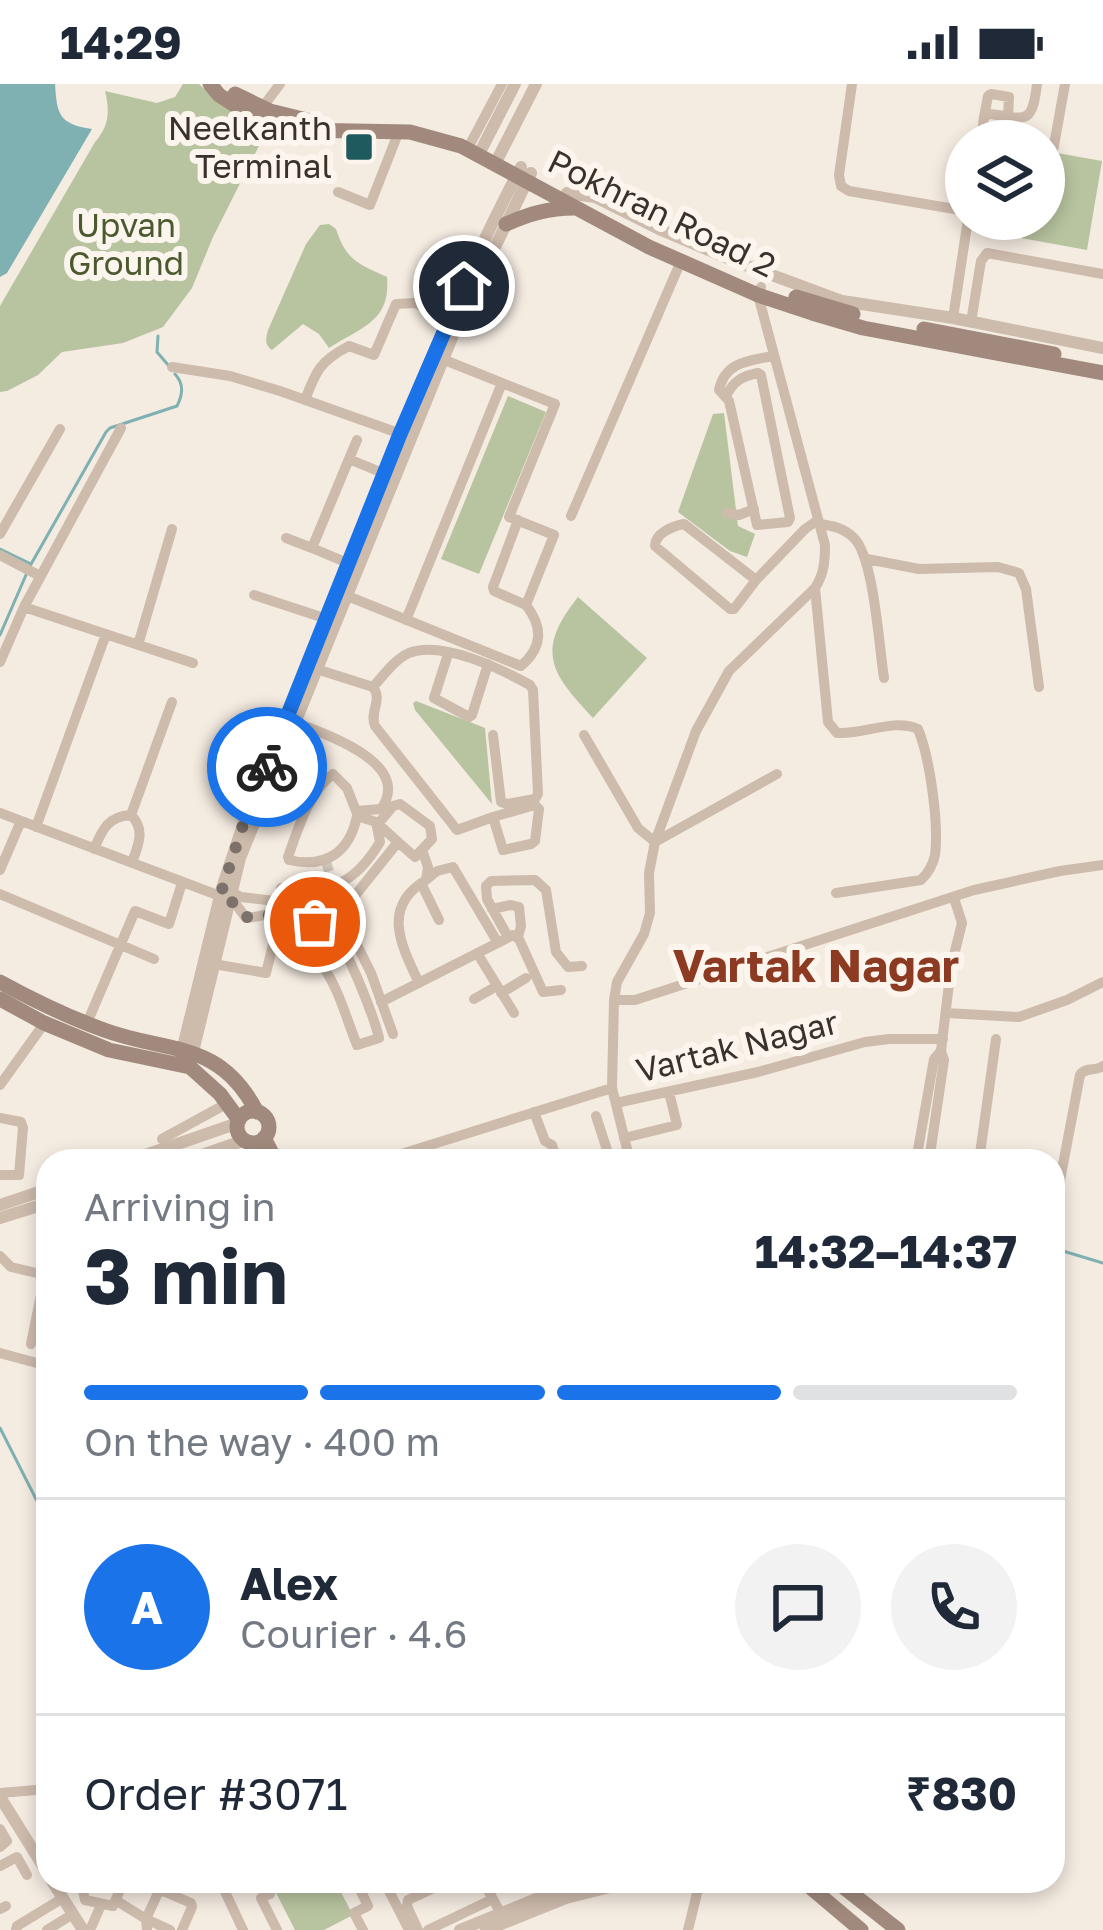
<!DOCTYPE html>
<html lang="en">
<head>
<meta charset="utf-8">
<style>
	:root { --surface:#fff; --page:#f2f2f3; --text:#1f2937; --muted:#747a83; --line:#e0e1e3; --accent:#1a73e8 }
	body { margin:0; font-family:"Golos Text",sans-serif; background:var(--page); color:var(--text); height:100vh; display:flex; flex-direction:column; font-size:45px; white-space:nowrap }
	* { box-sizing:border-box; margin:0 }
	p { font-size:39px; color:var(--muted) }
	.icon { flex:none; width:66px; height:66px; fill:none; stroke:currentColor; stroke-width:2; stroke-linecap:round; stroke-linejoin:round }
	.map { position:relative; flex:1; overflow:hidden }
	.panel { position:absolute; left:36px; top:1065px; width:1029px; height:744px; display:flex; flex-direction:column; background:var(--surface); border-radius:36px; box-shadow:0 6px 18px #0003 }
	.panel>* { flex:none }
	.tools { position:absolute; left:945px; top:36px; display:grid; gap:24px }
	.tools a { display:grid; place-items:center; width:120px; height:120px; border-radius:50%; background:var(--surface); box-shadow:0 6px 18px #0003; font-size:60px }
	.pin { position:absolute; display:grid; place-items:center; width:102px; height:102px; color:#fff; margin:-51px; border:6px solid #fff; border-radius:50%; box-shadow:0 3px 12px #0007 }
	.courier { position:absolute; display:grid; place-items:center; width:120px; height:120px; margin:-60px; border:9px solid #1a73e8; border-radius:50%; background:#fff; color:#222; box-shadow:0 3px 15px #0007 }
	.overview em { font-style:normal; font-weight:700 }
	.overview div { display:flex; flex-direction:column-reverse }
	.overview { display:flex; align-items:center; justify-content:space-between; height:204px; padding:0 48px }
	h1 { font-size:78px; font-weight:700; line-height:90px }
	.bar { display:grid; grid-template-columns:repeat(4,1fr); gap:18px 12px; align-content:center; height:144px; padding:0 48px }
	.bar i { height:15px; border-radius:9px; background:var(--line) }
	.bar .active { background:var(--accent) }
	.bar p { grid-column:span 4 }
	.line { display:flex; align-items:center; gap:30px; padding:0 48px; border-top:3px solid var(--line) }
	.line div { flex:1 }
	.round { display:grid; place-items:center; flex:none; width:126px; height:126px; border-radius:63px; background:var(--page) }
	.status { display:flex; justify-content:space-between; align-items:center; height:84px; padding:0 60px; background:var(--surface); direction:ltr }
	.status svg { height:33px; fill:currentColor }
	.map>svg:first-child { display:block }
	.green { fill:#b8c4a0 }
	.water { fill:#7fb0b2 }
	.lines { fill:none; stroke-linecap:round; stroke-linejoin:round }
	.stream { stroke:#7fb0b2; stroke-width:3 }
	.minor-tunnel { stroke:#cfc6bd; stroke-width:10; stroke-dasharray:10 5; stroke-linecap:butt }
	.minor { stroke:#cdbbac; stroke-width:10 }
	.tertiary { stroke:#cdbbac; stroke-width:12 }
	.secondary { stroke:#a18a7d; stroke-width:15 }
	.done { stroke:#7c716b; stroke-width:12; stroke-dasharray:0 21.6 }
	.route { stroke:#1a73e8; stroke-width:15 }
	.poi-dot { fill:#1f5a5e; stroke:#fbf5ee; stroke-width:4.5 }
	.labels { text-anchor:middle; stroke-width:12; stroke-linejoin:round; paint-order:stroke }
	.poi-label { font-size:33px; fill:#3b302b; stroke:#fbf5ee; text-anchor:end }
	.street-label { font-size:33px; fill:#3b302b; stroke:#fbf5ee }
	.park-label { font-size:33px; fill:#4a5a2e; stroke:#fbf5ee }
	.district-label { font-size:45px; font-weight:bold; fill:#8c3b22; stroke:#fbf5ee }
</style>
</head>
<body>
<div class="status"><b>14:29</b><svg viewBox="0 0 49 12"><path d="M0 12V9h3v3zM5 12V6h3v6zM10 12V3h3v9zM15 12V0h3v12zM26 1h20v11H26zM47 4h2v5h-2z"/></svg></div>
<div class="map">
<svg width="1103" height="1846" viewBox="0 0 1103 1846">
	<rect width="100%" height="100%" fill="#f4ebe1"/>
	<path class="green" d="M183,0H199L221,21L269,42L213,153L192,204L163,243L123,259L62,268L38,291L7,307L0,308V222L95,58C109,42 110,28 105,7L157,19L175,13Z
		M1046,67L1102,77L1087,166L1021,154L1025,135H1044Z
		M329,140L336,145C346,176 358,180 387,193C391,238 361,243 329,264L319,250L303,240L272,266C264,261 266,254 268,246L306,160L320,141Z
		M508,312L546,328L479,490L441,475Z
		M724,329L738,442L755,450L747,473L730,467L678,428L713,330Z
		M578,513L647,574L593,634C552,590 534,568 578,513Z
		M416,617L485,644L492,720L415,626L413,619Z
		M270,1797H335L353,1831L324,1846H295Z"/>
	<path class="water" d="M0,0H55C57,31 59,40 92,45L7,189L0,193Z"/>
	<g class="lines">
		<path class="stream" d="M158,252L157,268L169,282
			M0,465L31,480
			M30,482L106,348L110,344L177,322C183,310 184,300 175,290
			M0,551L26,491
			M1053,1164L1103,1179
			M0,1344L37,1417L48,1429"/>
		<path class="minor-tunnel" d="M326,778L334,802
			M316,868L331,851"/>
		<path class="minor" d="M852,0L839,91L841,102L849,107L966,127
			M262,24L280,0
			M984,33L988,12L991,10L1009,13L1008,33
			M981,57L984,33L989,30C1025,34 1032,43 1037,0
			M467,66L502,0
			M1051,78L1065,0
			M338,108L370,121L399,47
			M953,234L968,135
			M971,238L981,177L987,169L1103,190
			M172,283L230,292L280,307L404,351
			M719,306L729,317L757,441L788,438L790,434L761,291L758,289C742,292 732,298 726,313
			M719,306C725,278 748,277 773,272
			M305,316C316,287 320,277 349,262L374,271L396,220L415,219L456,238
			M349,375L357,356
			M726,429L739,431L754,425
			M571,432L681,177
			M518,436L493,503L494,507L526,521
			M820,440C833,442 844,444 854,454C874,474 879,563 884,594
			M0,450L60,345
			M286,454L312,464
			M0,471L40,492
			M867,475L919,485L998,483L1019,489L1026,505L1039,603
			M350,480L312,464L349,375L385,390
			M756,496L684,440C673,442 655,449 655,462L730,525H734L756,496L805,445L818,436
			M815,504L828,638L837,649C864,651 892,634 918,645C930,674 939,740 935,771C933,781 928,789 921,796L836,809
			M254,511L327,535
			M345,511L521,582C543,563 543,543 526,521L554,451L509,433L555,320L437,273
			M24,523L193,579
			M406,536L502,299
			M138,561L172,445
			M448,570L434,614L469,633L472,631L488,580
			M0,578L24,523L121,344
			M313,584L373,603C383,616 369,628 375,642L457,746L493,733L503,766L531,760L535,757L539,725L535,721L493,733
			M373,603C383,592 395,575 409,569C442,556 501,585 530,601L533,606L538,710L535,715L507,720L501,718L493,651
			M584,651L638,744L655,758
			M268,692L313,713
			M0,729L220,812L231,808L241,813L325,823
			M36,743L106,550
			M655,758L777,690
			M94,765C102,746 108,732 131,731
			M288,773C298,745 309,708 333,690L347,704L356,727L381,725C415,677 318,648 289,636
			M132,779C138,761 146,746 131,731L172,618
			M0,786L21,737
			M426,796L437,787L453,783L498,859
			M421,799L439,836
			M281,804C329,811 355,800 380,758L376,738L357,732C350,767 327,785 289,776
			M325 823a15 15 0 1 1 30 0a15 15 0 1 1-30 0Z
			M0,810L154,875
			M353,814L398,758L415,773L432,755L430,742L400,720L393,722L378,740L398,758
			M226,816L235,819L246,834C262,833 275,826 292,829C309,832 329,844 339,858C352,877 374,933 379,954L357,961C339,917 330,861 275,853
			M492,825L511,821L519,823L521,842L518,853
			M331,851L345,837L371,889L393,950
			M508,853L487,815L486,802L491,797L535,796L546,806L556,868L568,883L582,882
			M477,869L514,929
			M208,879L266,889L274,857
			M419,899C401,861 381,823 426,796L428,783L422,766
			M501,909L526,894
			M474,915L497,902
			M614,916H635L974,806L1060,787L1103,781
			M381,918L513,851L519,855L543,908L561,906
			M946,929L1019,933L1067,916L1103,898
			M87,939L135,827L169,840L182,799
			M0,1001L46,937
			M616,1019L758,988L865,958L889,955H943
			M534,1028L545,1057L552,1061L557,1077
			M0,1034L21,1038L23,1044L19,1091H0
			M624,1054L677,1041L669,1008
			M162,1055L226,1020
			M379,1077L612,1004
			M581,1077L608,1069L596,1032
			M630,1077L612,1004L614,916L617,898L644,850L650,829L649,789L655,758L696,647L729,587L815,504C824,490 825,478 825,461L758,211L761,203
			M916,1077L934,975L941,967
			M929,1077L944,976L941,967L951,883L962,839L954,814
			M979,1077L996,955
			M1053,1114L1058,1107L1080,991C1086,982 1096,988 1103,982
			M0,1172L11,1183L45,1191L31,1260
			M0,1269L48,1282
			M0,1709L48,1705
			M0,1745L7,1757L0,1763
			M0,1782L17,1773L27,1791
			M85,1797L83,1807L85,1816L113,1822L122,1801L127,1798L142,1801L144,1797
			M220,1797L243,1846
			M263,1797L270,1810L261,1814L277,1846
			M356,1797L368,1822L354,1829L363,1846
			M384,1797L409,1846
			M483,1797L500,1828
			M117,1817L146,1835L147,1846
			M0,1825L6,1822
			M16,1846L17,1842L63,1814
			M47,1846L73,1830
			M90,1846L101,1821
			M170,1846L146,1835L158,1809L163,1807L191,1819L192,1823L182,1846
			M418,1846L407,1822L408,1816L449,1797
			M428,1846L493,1815
			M688,1846L700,1797"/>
		<path class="tertiary" d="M478,72L515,0
			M495,80L536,0
			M567,109L595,113L659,145L737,178L842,217L953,234L1103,264
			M181,971L222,804L243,741C338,523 410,294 521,83
			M191,976L240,774L458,239L531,89
			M128,1077L238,1039
			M185,1077L245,1056
			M0,1121L48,1105
			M0,1134L48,1119
			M0,1713L48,1790
			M52,1797L83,1846
			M460,1846L563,1804L589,1797
			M486,1846L566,1814L622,1800L676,1797"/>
		<path class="secondary" d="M210,0L219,11L247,29L297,46L410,48L461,62L649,163L758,211L812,229L863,244L1103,289
			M235,10L270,27L319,39
			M506,140C529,130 549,124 574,124
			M796,213L853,230
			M924,245L1054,270
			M0,898C33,916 68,933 104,946C169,970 219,955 257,1028
			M0,915L44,939L109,966L190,983L220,1010L239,1036
			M237 1043a16 16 0 1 1 32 0a16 16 0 1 1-32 0Z
			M264,1054L276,1077
			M803,1797L861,1846
			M836,1797L898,1846"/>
	</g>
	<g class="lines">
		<path class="done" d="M267,683L243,741L220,812L236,820L246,833C274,833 286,823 315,838"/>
		<path class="route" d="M267,683L400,350L464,202"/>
	</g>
	<rect class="poi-dot" x="344" y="48" width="30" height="30" rx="6"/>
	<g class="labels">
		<g class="poi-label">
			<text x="332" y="56">Neelkanth<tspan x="332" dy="38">Terminal</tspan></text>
		</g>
		<g class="street-label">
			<text transform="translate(662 129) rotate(26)" y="12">Pokhran Road 2</text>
			<text transform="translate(737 962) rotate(-14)" y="12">Vartak Nagar</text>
		</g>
		<g class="park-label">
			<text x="126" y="153">Upvan<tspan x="126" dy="38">Ground</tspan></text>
		</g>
		<g class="district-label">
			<text x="816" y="898">Vartak Nagar</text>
		</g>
	</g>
</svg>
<div class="tools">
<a><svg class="icon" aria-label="layers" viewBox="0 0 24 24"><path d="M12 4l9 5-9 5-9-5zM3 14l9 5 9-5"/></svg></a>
</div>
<div class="pin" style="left:315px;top:838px;background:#ea580c"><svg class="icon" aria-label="bag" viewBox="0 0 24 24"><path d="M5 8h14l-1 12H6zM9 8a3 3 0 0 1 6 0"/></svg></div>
<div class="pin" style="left:464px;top:202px;background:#1f2937"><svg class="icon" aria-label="home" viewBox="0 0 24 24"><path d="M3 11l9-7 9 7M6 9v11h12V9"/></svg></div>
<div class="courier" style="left:267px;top:683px"><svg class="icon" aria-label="bike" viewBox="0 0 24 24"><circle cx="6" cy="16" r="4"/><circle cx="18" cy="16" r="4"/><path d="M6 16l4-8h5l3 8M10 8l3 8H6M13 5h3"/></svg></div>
<section class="panel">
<div class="overview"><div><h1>3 min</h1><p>Arriving in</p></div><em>14:32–14:37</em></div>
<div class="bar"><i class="active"></i><i class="active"></i><i class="active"></i><i></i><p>On the way · 400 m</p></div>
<div class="line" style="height:216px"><b class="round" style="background:var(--accent);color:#fff">A</b><div><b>Alex</b><p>Courier · 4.6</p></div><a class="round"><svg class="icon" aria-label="chat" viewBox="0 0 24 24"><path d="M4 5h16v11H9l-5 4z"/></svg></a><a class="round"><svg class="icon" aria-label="phone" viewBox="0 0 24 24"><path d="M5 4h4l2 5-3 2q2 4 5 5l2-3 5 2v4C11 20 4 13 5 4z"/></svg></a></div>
<div class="line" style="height:156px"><div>Order #3071</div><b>₹830</b></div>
</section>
</div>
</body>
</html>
